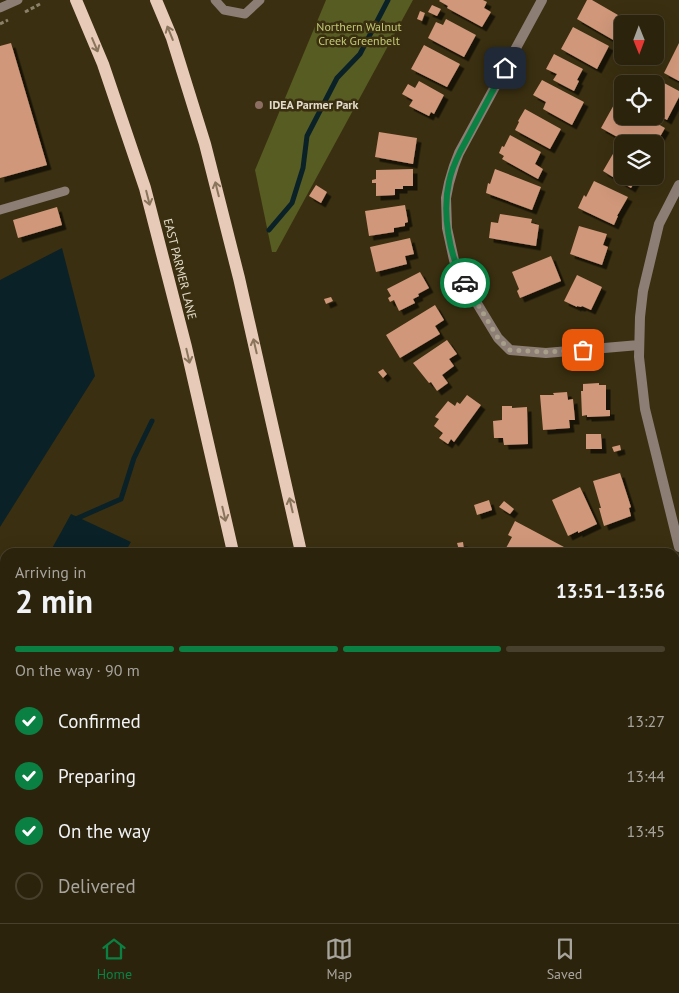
<!DOCTYPE html>
<html lang="en">
<head>
<meta charset="utf-8">
<style>
	:root { --surface:#2c230c; --page:#342b15; --text:#f1f3f6; --muted:#a6a49d; --line:#48402d; --accent:#0b8043 }
	body { margin:0; font-family:"PT Sans",sans-serif; background:var(--page); color:var(--text); height:100vh; display:flex; flex-direction:column; font-size:19px; white-space:nowrap }
	* { box-sizing:border-box; margin:0 }
	p { font-size:16px; color:var(--muted) }
	.icon { flex:none; width:28px; height:28px; fill:none; stroke:currentColor; stroke-width:2; stroke-linecap:round; stroke-linejoin:round }
	.map { position:relative; flex:1; overflow:hidden }
	.side { position:absolute; left:0px; top:548px; width:680px; height:376px; display:flex; flex-direction:column; background:var(--surface); border-radius:15px 15px 0 0; box-shadow:0 5px 20px #0002,0 0 0 1px var(--line) }
	.side>* { flex:none }
	.needle { width:32px; rotate:179deg }
	.buttons { position:absolute; left:614px; top:15px; display:grid; gap:10px }
	.buttons a { display:grid; place-items:center; width:50px; height:50px; border-radius:8px; background:var(--surface); box-shadow:0 5px 20px #0002,0 0 0 1px var(--line); font-size:25px }
	.pin { position:absolute; display:grid; place-items:center; width:42px; height:42px; color:#fff; margin:-21px; border-radius:10px; box-shadow:0 2px 8px #0006 }
	.courier { position:absolute; display:grid; place-items:center; width:50px; height:50px; margin:-25px; border:4px solid #0b8043; border-radius:50%; background:#fff; color:#222; box-shadow:0 1px 6px #0007 }
	.overview em { font-style:normal; font-weight:800 }
	.overview div { display:flex; flex-direction:column-reverse }
	.overview { display:flex; align-items:center; justify-content:space-between; height:85px; padding:0 15px }
	h1 { font-size:32px; font-weight:800; line-height:38px }
	.bar { display:grid; grid-template-columns:repeat(4,1fr); gap:8px 5px; align-content:center; height:60px; padding:0 15px }
	.bar i { height:6px; border-radius:4px; background:var(--line) }
	.bar .current { background:var(--accent) }
	.bar p { grid-column:span 4 }
	ol { padding:0 15px; list-style:none }
	li { display:flex; align-items:center; gap:15px; height:55px }
	li p { margin-inline-start:auto }
	li .icon { padding:5px; border-radius:50%; background:var(--accent); color:#fff; stroke-width:4 }
	li:last-child { color:var(--muted) }
	li i { width:28px; height:28px; border:2px solid var(--line); border-radius:50% }
	.tab-bar { display:flex; justify-content:space-around; align-items:center; height:70px; border-top:1px solid var(--line); background:var(--surface); font-size:14px; color:var(--muted) }
	.tab-bar a { display:grid; justify-items:center; gap:2px }
	.tab-bar .current { color:var(--accent) }
	.map>svg:first-child { display:block }
	.green { fill:#5a5e35 }
	.forest { fill:#575c22 }
	.water { fill:#0a2128 }
	.lines { fill:none; stroke-linecap:round; stroke-linejoin:round }
	.stream { stroke:#0a2128; stroke-width:5 }
	.building { fill:#d0977a; filter:url(#shadow) }
	.path { stroke:#8a8168; stroke-width:3; stroke-dasharray:4 2.5; stroke-linecap:butt }
	.service { stroke:#8c7d75; stroke-width:9 }
	.minor { stroke:#8c7d75; stroke-width:10 }
	.primary { stroke:#e8cab9; stroke-width:12 }
	.oneway { stroke:#88755c }
	.done { stroke:#a89f8a; stroke-width:5; stroke-dasharray:0 9 }
	.route { stroke:#0b8043; stroke-width:6 }
	.education-dot { fill:#8d6e63; stroke:#3a2f10; stroke-width:2 }
	.labels { text-anchor:middle; stroke-width:5; stroke-linejoin:round; paint-order:stroke }
	.park-label { font-size:12px; fill:#c3cb75; stroke:#3a2f10 }
	.poi-label { font-size:12px; font-weight:bold; fill:#e3dccb; stroke:#3a2f10; text-anchor:start }
	.street-label { font-size:12px; fill:#e3dccb; stroke:#3a2f10 }
</style>
</head>
<body>
<div class="map">
<svg width="679" height="923" viewBox="0 0 679 923">
	<defs>
		<filter id="shadow"><feDropShadow dx="4.5" dy="4.5" stdDeviation="0" flood-color="#0009"/></filter>
	</defs>
	<rect width="100%" height="100%" fill="#3a2f10"/>
	<path class="green" d="M439,919H512L520,923H440Z"/>
	<path class="forest" d="M326,0H413L276,252H272L255,170Z"/>
	<path class="water" d="M62,248L95,376L0,527V280Z
		M71,514L131,542L125,552H50Z"/>
	<g class="lines">
		<path class="stream" d="M269,230L292,203L303,168L307,136L337,78L360,54L388,0
			M78,518L121,499L134,458L152,421"/>
	</g>
	<path class="building" d="M440,0H483L487,2L484,8L491,12L482,27L447,8L448,6L439,1Z
		M587,0H592L618,15L616,20L622,24V27L615,41L577,19Z
		M432,5L441,9L437,16L428,12Z
		M420,11L425,13L422,21L417,19Z
		M446,19L476,35L464,57L428,38L436,22L443,25Z
		M573,27L609,46L597,69L561,49Z
		M11,43L47,165L0,178V46Z
		M679,43V81L664,73Z
		M424,45L460,64L447,87L411,69Z
		M554,54L583,69L577,80L579,81L574,91L553,80L557,74L546,69Z
		M651,76L679,91V97L667,120L655,113V84H647Z
		M542,80L584,102L572,125L543,109L546,102L533,95Z
		M419,81L444,95L434,114L431,112L429,116L409,106L413,100L402,94L408,84L415,88Z
		M616,101L622,104V116H644L665,128L657,142L654,141L652,144H630L601,128Z
		M525,109L561,129L550,149L515,130L519,122L518,121Z
		M379,132L417,138L413,164L375,157Z
		M510,135L541,152L535,164L543,169L538,179L502,159L504,156L499,153L502,146L504,147Z
		M617,147L622,150V176H638L631,188L603,171Z
		M413,169V186H403V189H395V195L376,196V183H372V180L376,179V170Z
		M495,169L541,187L532,210L486,193L488,183L490,184Z
		M594,181L628,197L617,216H618L614,225L578,208L584,195L586,197Z
		M316,185L327,192L321,203L309,196Z
		M405,205L408,222L405,223V226L394,228V232L369,236L365,211Z
		M57,207L62,225L18,238L13,220Z
		M500,214L532,219L531,223L539,225L536,246L489,238L491,222L498,223Z
		M579,226L607,234L603,245L608,247L602,265L570,254Z
		M410,238L414,254L405,256L407,264L376,272L370,247Z
		M551,256L561,281L520,298L517,291L519,289L512,272Z
		M420,272L429,288L418,294L419,296L413,299L415,303L399,311L394,300L390,302L388,298L391,296L387,289Z
		M577,275L602,287L591,310L582,306L581,307L577,306V307L564,301Z
		M331,297L333,301L326,304L324,299Z
		M435,305L444,320L435,326L440,334L400,358L386,335Z
		M447,340L457,354L449,359L454,366L442,375L448,383L437,391L431,382L429,383L413,363Z
		M383,369L387,374L383,378L378,372Z
		M599,383V385H606V410H610V416L587,417V415L582,416L581,391H583V384Z
		M567,392L568,400L573,399L575,420H569L570,428L543,430L540,395H554L553,393Z
		M467,395L481,405L454,442L451,439L448,444L439,438L443,433L434,426L439,419L435,417L448,401L455,406L457,402L460,404Z
		M502,406H512V408L527,407L528,444L504,445L503,438H494L493,421L502,420Z
		M586,434H601L602,449H586Z
		M620,445L621,450L614,452L612,447Z
		M620,473L631,507L629,508L631,516L604,526L599,508H601L593,481Z
		M580,487L597,524L578,533V531L568,536L552,500Z
		M489,500L492,510L477,515L474,505Z
		M504,501L514,509L510,514L499,507Z
		M515,521L564,547L561,552H511L512,551L506,548L512,537L508,535Z
		M463,542L464,549L459,550L457,543Z
		M0,707L5,709V771L0,768Z
		M675,882L679,884V923L671,919H675Z
		M177,919H234L235,923H178Z"/>
	<g class="lines">
		<path class="path" d="M25,12L40,4
			M0,24L8,20
			M0,683L5,686
			M0,791L5,812
			M114,923L115,919
			M166,923L167,919"/>
		<path class="service" d="M215,0L224,10L245,14L260,0
			M0,8L18,0
			M0,210L65,191
			M0,656L5,659
			M0,907L2,920
			M0,921L33,923
			M142,923L143,919"/>
		<path class="minor" d="M542,0L459,153L454,166L449,183L446,198L447,228L454,260L461,277L498,338L510,350L546,353L639,345
			M679,185L659,224L643,291L640,317L639,357L645,409L679,547
			M675,571L679,570
			M675,841L679,843"/>
		<path class="primary" d="M76,0L103,64L145,188L186,347L233,552
			M156,0L172,38L205,144L239,278L301,552
			M318,919L319,923
			M383,919L384,923"/>
	</g>
	<defs><path id="oneway-shaft" d="M-6 0H5M1.5-3L5.5 0L1.5 3" fill="none" stroke-width="1.6" stroke-linecap="round" stroke-linejoin="round" transform="scale(1.25)"/></defs>
	<g class="oneway">
		<use href="#oneway-shaft" transform="translate(170 33) rotate(-112)"/>
		<use href="#oneway-shaft" transform="translate(95 45) rotate(67)"/>
		<use href="#oneway-shaft" transform="translate(217 189) rotate(-104)"/>
		<use href="#oneway-shaft" transform="translate(148 198) rotate(76)"/>
		<use href="#oneway-shaft" transform="translate(255 346) rotate(-103)"/>
		<use href="#oneway-shaft" transform="translate(188 356) rotate(77)"/>
		<use href="#oneway-shaft" transform="translate(291 505) rotate(-103)"/>
		<use href="#oneway-shaft" transform="translate(224 514) rotate(77)"/>
	</g>
	<g class="lines">
		<path class="done" d="M465,283L498,338L510,350L546,352L583,350"/>
		<path class="route" d="M465,283C449,256 442,213 449,182C451,172 455,162 460,152L505,68"/>
	</g>
	<circle class="education-dot" cx="259" cy="105" r="5"/>
	<g class="labels">
		<g class="park-label">
			<text x="359" y="31">Northern Walnut<tspan x="359" dy="14">Creek Greenbelt</tspan></text>
		</g>
		<g class="poi-label">
			<text x="269" y="109">IDEA Parmer Park</text>
		</g>
		<g class="street-label">
			<text transform="translate(180 269) rotate(76)" y="4">EAST PARMER LANE</text>
		</g>
	</g>
</svg>
<div class="buttons">
<a><svg class="needle" viewBox="-14 -14 28 28"><path d="M0-13l5 13h-10z" fill="#e53935"/><path d="M0 13l5-13h-10z" fill="#a6a49d"/></svg></a>
<a><svg class="icon" aria-label="locate" viewBox="0 0 24 24"><circle cx="12" cy="12" r="6"/><path d="M12 2v4M12 18v4M2 12h4M18 12h4"/></svg></a>
<a><svg class="icon" aria-label="layers" viewBox="0 0 24 24"><path d="M12 4l9 5-9 5-9-5zM3 14l9 5 9-5"/></svg></a>
</div>
<div class="pin" style="left:583px;top:350px;background:#ea580c"><svg class="icon" aria-label="bag" viewBox="0 0 24 24"><path d="M5 8h14l-1 12H6zM9 8a3 3 0 0 1 6 0"/></svg></div>
<div class="pin" style="left:505px;top:68px;background:#1f2937"><svg class="icon" aria-label="home" viewBox="0 0 24 24"><path d="M3 11l9-7 9 7M6 9v11h12V9"/></svg></div>
<div class="courier" style="left:465px;top:283px"><svg class="icon" aria-label="car" viewBox="0 0 24 24"><path d="M5 17H2v-5l4-1 3-4h7l3 4 3 1v5h-3M9 17h6M6 11h13"/><circle cx="7" cy="17" r="2"/><circle cx="17" cy="17" r="2"/></svg></div>
<section class="side">
<div class="overview"><div><h1>2 min</h1><p>Arriving in</p></div><em>13:51–13:56</em></div>
<div class="bar"><i class="current"></i><i class="current"></i><i class="current"></i><i></i><p>On the way · 90 m</p></div>
<ol>
<li><svg class="icon" aria-label="check" viewBox="0 0 24 24"><path d="M5 12l5 5 9-10"/></svg>Confirmed<p>13:27</p></li>
<li><svg class="icon" aria-label="check" viewBox="0 0 24 24"><path d="M5 12l5 5 9-10"/></svg>Preparing<p>13:44</p></li>
<li><svg class="icon" aria-label="check" viewBox="0 0 24 24"><path d="M5 12l5 5 9-10"/></svg>On the way<p>13:45</p></li>
<li><i></i>Delivered</li>
</ol>
</section>
</div>
<nav class="tab-bar">
<a class="current"><svg class="icon" aria-label="home" viewBox="0 0 24 24"><path d="M3 11l9-7 9 7M6 9v11h12V9"/></svg>Home</a>
<a><svg class="icon" aria-label="map" viewBox="0 0 24 24"><path d="M3 6l6-2 6 2 6-2v14l-6 2-6-2-6 2zM9 4v14M15 6v14"/></svg>Map</a>
<a><svg class="icon" aria-label="saved" viewBox="0 0 24 24"><path d="M7 4h10v16l-5-4-5 4z"/></svg>Saved</a>
</nav>
</body>
</html>
